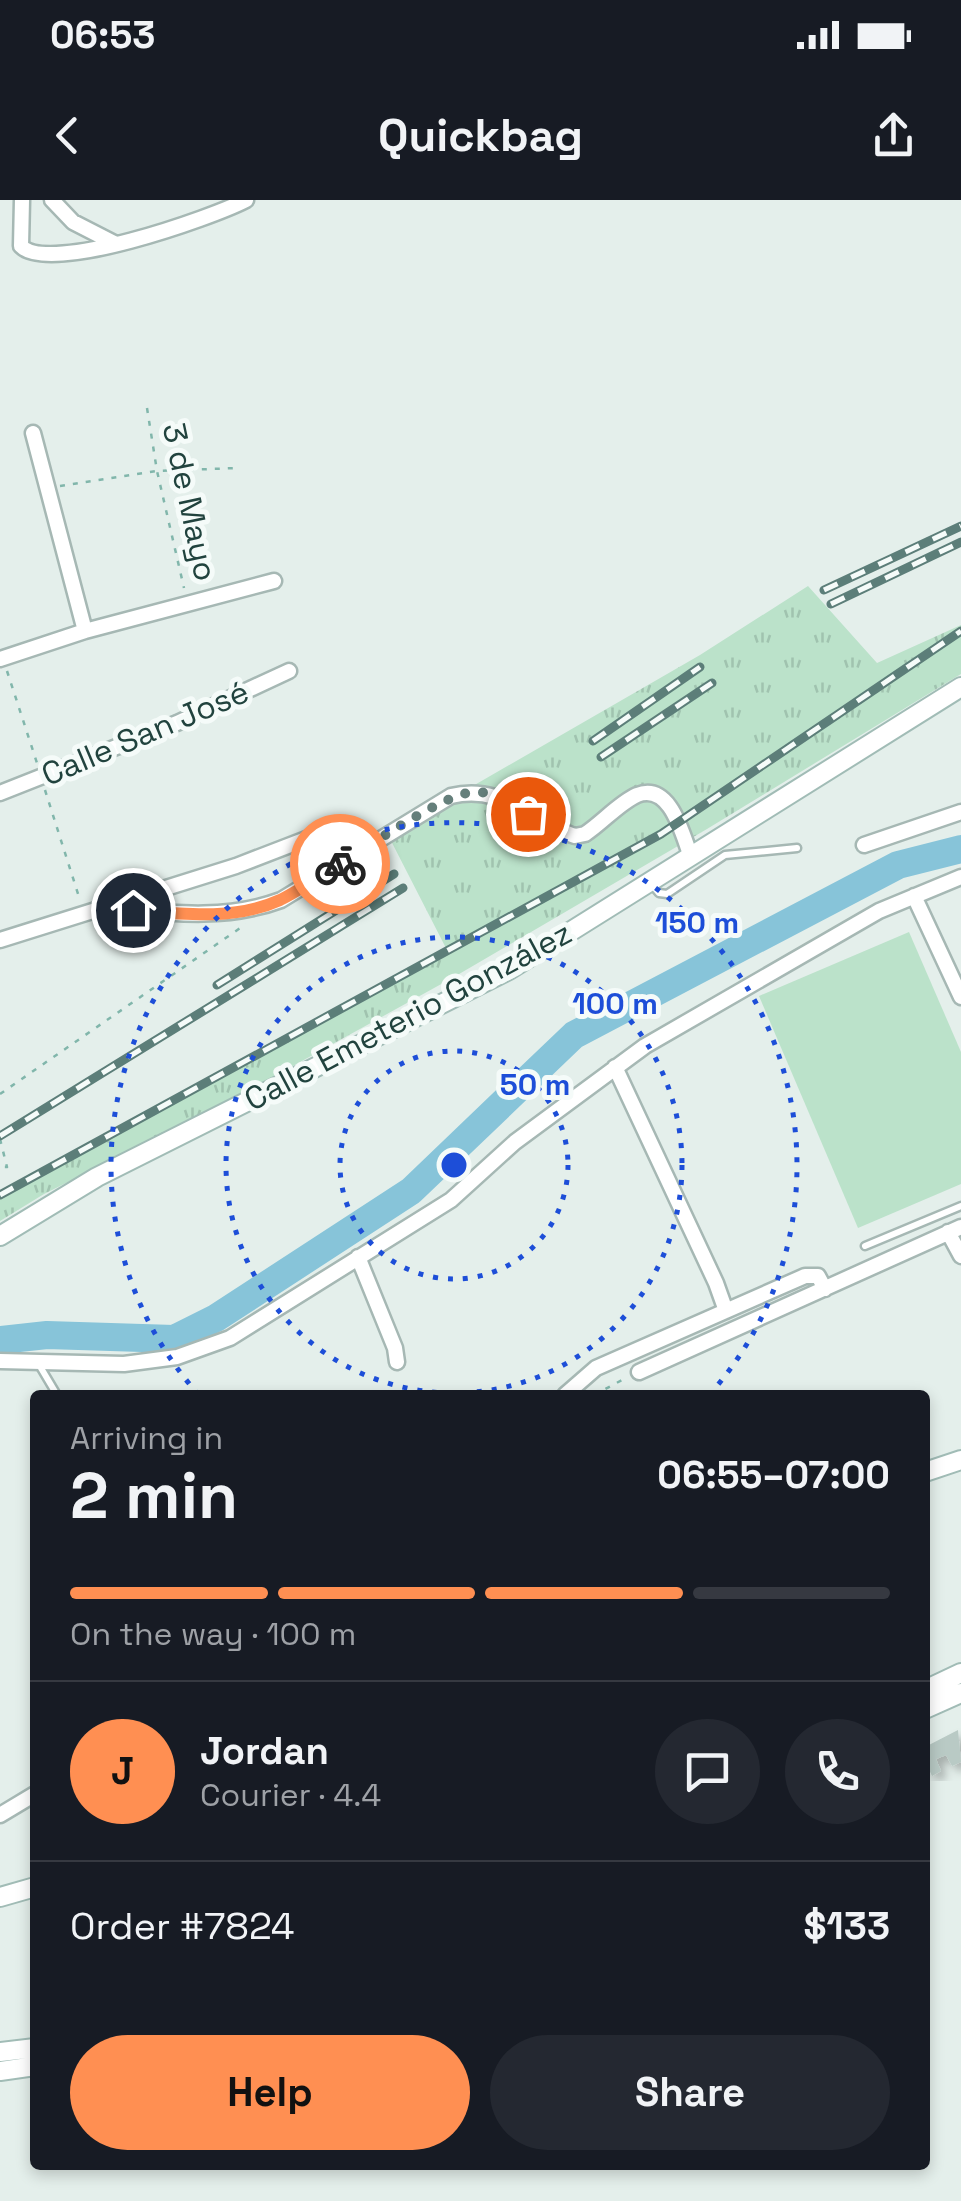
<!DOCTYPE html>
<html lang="en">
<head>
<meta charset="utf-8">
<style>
	:root { --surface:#171b24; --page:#242831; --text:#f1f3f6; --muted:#9ea1a6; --line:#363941; --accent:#ff8f52 }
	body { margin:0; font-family:"Space Grotesk",sans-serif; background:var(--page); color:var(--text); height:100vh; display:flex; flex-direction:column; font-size:38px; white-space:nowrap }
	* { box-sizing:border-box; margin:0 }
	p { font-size:32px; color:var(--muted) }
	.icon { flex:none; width:55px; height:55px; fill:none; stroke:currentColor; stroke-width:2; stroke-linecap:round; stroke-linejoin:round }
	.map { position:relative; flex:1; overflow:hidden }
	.panel { position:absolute; left:30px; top:1190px; width:900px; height:780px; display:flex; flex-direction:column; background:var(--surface); border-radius:10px; box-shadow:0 5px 15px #0003 }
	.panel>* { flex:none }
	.pin { position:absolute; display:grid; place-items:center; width:85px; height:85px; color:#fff; margin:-42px; border:5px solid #fff; border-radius:50%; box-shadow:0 2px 10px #0007 }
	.courier { position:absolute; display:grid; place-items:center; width:100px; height:100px; margin:-50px; border:8px solid #ff8f52; border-radius:50%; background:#fff; color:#222; box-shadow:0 2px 12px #0007 }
	.summary em { font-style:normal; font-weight:700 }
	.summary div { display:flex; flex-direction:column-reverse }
	.summary { display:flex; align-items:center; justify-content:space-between; height:170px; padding:0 40px }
	h1 { font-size:65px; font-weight:700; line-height:75px }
	.bar { display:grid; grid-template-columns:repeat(4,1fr); gap:15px 10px; align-content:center; height:120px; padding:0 40px }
	.bar i { height:12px; border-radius:8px; background:var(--line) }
	.bar .active { background:var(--accent) }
	.bar p { grid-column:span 4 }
	.line { display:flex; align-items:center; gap:25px; padding:0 40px; border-top:2px solid var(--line) }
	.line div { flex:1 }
	.round { display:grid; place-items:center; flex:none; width:105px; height:105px; border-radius:52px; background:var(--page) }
	.primary-button { display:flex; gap:20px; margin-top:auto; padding:20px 40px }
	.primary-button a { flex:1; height:115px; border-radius:60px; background:var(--accent); color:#111; font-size:40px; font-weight:700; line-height:115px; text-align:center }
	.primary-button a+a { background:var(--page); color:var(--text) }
	.status { display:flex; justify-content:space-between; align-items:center; height:70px; padding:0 50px; background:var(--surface); direction:ltr }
	.status svg { height:28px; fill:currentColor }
	header { display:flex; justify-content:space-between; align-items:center; height:130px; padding:0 40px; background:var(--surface); font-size:45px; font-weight:700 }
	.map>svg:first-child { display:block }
	.grass { fill:url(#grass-tufts) }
	.garden { fill:#bbe2ca }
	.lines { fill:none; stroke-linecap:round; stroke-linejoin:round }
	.river { stroke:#87c4d9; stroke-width:28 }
	.building { fill:#b9cac5; filter:url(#shadow) }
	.lane-casing { stroke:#a6b8b4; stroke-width:11 }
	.street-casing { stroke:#a6b8b4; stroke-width:19 }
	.secondary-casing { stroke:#a1bcb6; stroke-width:22 }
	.path { stroke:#81b6ab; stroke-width:2.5; stroke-dasharray:5 8; stroke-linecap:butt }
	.lane { stroke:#fff; stroke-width:6 }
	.street { stroke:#fff; stroke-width:14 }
	.secondary { stroke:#fff; stroke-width:18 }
	.rail-casing { stroke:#5c7e79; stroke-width:9 }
	.rail { stroke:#f5fbf9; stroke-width:5; stroke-dasharray:15; stroke-linecap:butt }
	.done { stroke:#657f7b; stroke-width:10; stroke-dasharray:0 18 }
	.route { stroke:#ff8f52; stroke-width:12 }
	.ring { fill:none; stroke:#1d4ed8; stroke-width:5; stroke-dasharray:5 10 }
	.labels { text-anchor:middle; stroke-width:10; stroke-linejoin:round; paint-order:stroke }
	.street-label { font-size:32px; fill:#21433e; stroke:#f5fbf9 }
	.centre { fill:#1d4ed8; stroke:#f5fbf9; stroke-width:5 }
	.ring-label { font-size:30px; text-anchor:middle; font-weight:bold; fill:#1d4ed8; stroke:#f5fbf9; stroke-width:10; stroke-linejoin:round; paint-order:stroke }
</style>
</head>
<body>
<div class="status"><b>06:53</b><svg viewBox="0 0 49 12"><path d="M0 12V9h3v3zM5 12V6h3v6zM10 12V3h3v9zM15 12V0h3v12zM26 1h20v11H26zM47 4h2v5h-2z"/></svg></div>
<header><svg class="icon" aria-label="back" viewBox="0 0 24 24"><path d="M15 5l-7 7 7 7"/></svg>Quickbag<svg class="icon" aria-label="share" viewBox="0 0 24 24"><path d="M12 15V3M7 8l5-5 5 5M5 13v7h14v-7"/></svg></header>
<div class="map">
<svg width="961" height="2001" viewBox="0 0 961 2001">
	<defs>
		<pattern id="grass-tufts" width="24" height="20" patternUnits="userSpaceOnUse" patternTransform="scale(2.5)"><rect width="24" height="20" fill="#bbe2ca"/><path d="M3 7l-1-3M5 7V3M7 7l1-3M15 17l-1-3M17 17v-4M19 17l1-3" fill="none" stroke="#a0c3af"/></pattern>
		<filter id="shadow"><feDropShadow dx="6" dy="6" stdDeviation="5" flood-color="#0004"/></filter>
	</defs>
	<rect width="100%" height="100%" fill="#e4efeb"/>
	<path class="grass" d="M808,386L877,463L961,425V474L707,629L454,777L226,903L44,994L0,1021V992L449,754L388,635L700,455Z"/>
	<path class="garden" d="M909,732L961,852V984L858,1028L759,796Z"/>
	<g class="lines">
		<path class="river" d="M0,1140L47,1135L174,1139L216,1118L411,991L574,835L898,665L961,649"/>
	</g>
	<path class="building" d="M958,1530L961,1562L952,1566L946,1555L936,1559L941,1571L932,1576L925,1561V1547Z"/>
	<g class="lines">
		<g class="lane-casing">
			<path id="lane" d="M653,686L659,693L667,694L725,655L797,648
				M865,1046L961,1006
				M38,1163L57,1195"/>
		</g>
		<g class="street-casing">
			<path id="street" d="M22,0L21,46C49,75 211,18 246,0
				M52,0L73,22L114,43
				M33,233L85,431
				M0,459L85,431L274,381
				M0,593L177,523L289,471
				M864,645L961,612
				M914,696L961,797
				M99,707C161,712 222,722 281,700L451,596C502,583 529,621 575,636L585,634C602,623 619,603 637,595C670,582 682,633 690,654
				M0,740L236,666L319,634
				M615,867L716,1083L726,1111
				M948,1032L961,1056
				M358,1057L395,1148L397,1162
				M0,1161L124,1164L177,1157L230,1138L451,1000L515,942L645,846L879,711L961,677
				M639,1172L961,1027
				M565,1195L596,1168L805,1076H818L825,1089
				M0,1615L35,1594"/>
		</g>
		<g class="secondary-casing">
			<path id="secondary" d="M0,1036L97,977L509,770L961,487
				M925,1272L961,1260
				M925,1490L961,1473
				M925,1509L961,1493
				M0,1697L35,1687
				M0,1852L35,1848
				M0,1871L35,1866"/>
		</g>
		<path class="path" d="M147,208L157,271L184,388
			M60,286L157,271L237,268
			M7,471L37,563
			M45,590L79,697
			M0,894L246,724
			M0,939L7,967H0
			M594,1195L624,1179"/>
		<use href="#lane" class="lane"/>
		<use href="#street" class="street"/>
		<use href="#secondary" class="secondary"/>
		<g class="rail-casing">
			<path id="rail" d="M824,390L961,326
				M831,404L961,342
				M593,541L700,467
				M601,557L712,483
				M217,785L394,674
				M0,936L403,688
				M0,995L661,634L961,431"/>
		</g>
		<use href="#rail" class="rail"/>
	</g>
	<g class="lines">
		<path class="done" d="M340,664C368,647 450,589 478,592C496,593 513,605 528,614"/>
		<path class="route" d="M133,710C181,714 234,721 280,700C300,690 320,676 340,664"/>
	</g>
	<g class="ring">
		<circle cx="454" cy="965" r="114"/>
		<circle cx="454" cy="965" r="228"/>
		<path d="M199 1195A343 343 0 1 1 709 1195"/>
	</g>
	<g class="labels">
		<g class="street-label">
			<text transform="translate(190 302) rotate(78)" y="11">3 de Mayo</text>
			<text transform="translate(145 533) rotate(-23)" y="11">Calle San José</text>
			<text transform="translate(408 816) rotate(-28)" y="11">Calle Emeterio González</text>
		</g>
	</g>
	<circle cx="454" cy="965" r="15" class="centre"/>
	<g class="ring-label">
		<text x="697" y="733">150 m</text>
		<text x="615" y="814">100 m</text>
		<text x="535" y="895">50 m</text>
	</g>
</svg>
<div class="pin" style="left:528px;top:614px;background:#ea580c"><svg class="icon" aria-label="bag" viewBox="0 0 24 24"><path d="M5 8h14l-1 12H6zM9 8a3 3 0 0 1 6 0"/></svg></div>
<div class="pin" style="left:133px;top:710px;background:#1f2937"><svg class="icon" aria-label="home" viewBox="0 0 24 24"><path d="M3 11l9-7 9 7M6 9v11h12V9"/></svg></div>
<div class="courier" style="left:340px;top:664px"><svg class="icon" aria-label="bike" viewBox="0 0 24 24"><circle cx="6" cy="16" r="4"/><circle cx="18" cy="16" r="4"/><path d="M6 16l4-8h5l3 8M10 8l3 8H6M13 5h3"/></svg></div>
<section class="panel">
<div class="summary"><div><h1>2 min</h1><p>Arriving in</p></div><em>06:55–07:00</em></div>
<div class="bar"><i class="active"></i><i class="active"></i><i class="active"></i><i></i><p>On the way · 100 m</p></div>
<div class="line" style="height:180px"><b class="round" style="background:var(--accent);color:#111">J</b><div><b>Jordan</b><p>Courier · 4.4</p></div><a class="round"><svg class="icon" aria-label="chat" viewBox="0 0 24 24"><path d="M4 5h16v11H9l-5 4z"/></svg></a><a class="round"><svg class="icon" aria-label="phone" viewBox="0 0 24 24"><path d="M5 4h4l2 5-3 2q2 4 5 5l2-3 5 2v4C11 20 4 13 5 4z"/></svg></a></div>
<div class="line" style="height:130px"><div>Order #7824</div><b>$133</b></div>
<div class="primary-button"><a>Help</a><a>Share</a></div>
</section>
</div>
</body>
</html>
